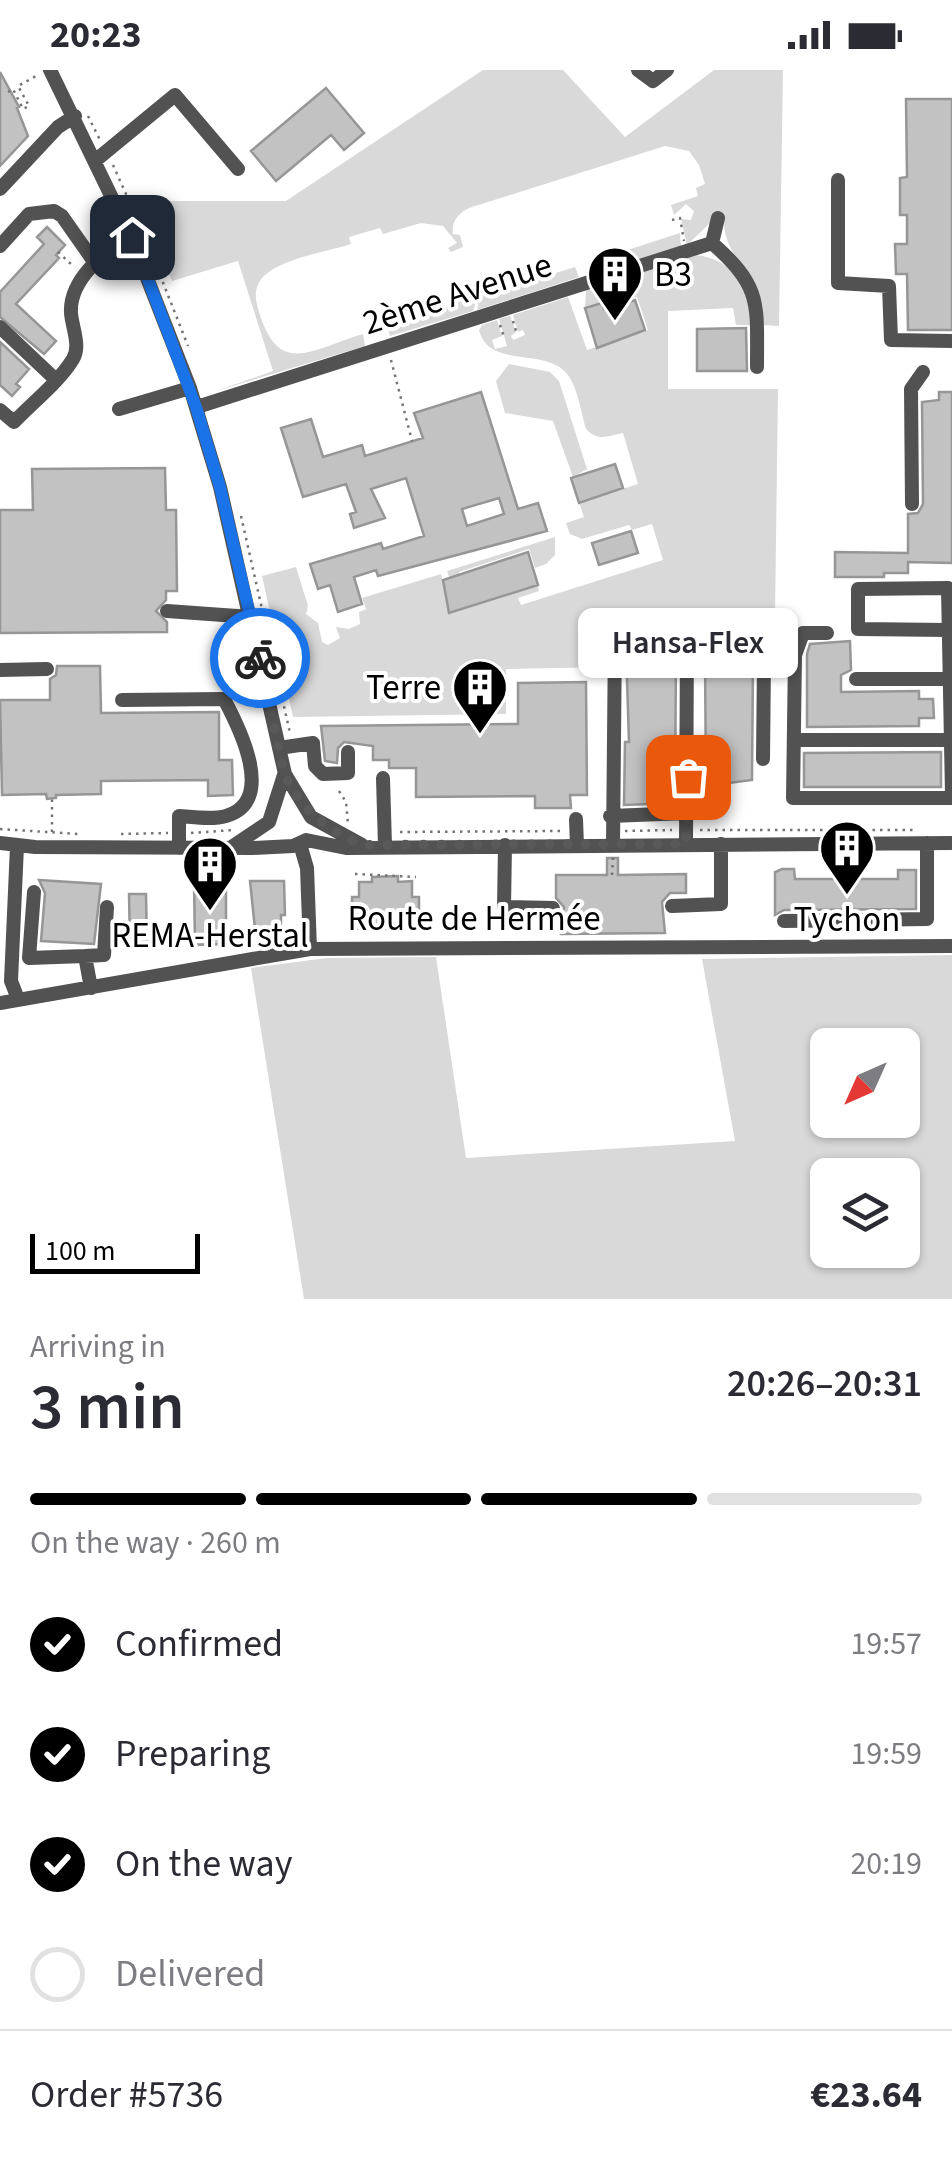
<!DOCTYPE html>
<html lang="en">
<head>
<meta charset="utf-8">
<style>
	:root { --surface:#fff; --page:#f2f2f3; --text:#2b2b33; --muted:#7c7c81; --line:#e1e1e2; --accent:#000 }
	body { margin:0; font-family:"Source Sans 3",sans-serif; background:var(--page); color:var(--text); height:100vh; display:flex; flex-direction:column; font-size:38px; white-space:nowrap }
	* { box-sizing:border-box; margin:0 }
	p { font-size:32px; color:var(--muted) }
	.icon { flex:none; width:55px; height:55px; fill:none; stroke:currentColor; stroke-width:2; stroke-linecap:round; stroke-linejoin:round }
	.map { position:relative; height:1229px; overflow:hidden }
	.sheet { display:flex; flex-direction:column; background:var(--surface); flex:1 }
	.sheet>* { flex:none }
	.needle { width:65px; rotate:225deg }
	.fabs { position:absolute; left:810px; top:958px; display:grid; gap:20px }
	.fabs a { display:grid; place-items:center; width:110px; height:110px; border-radius:15px; background:var(--surface); box-shadow:0 2px 8px #0004; font-size:50px }
	.scale { position:absolute; left:30px; bottom:25px; width:170px; box-sizing:border-box; padding-left:10px; border:5px solid #000; border-top:0; font-size:28px; line-height:35px; white-space:nowrap; color:#000; -webkit-text-stroke:8px #fff; paint-order:stroke }
	.pin { position:absolute; display:grid; place-items:center; width:85px; height:85px; color:#fff; margin:-42px; border-radius:20px; box-shadow:0 5px 15px #0006 }
	.courier { position:absolute; display:grid; place-items:center; width:100px; height:100px; margin:-50px; border:8px solid #1a73e8; border-radius:50%; background:#fff; color:#222; box-shadow:0 2px 12px #0007 }
	.bubble { position:absolute; height:70px; border-radius:15px; background:var(--surface); box-shadow:0 2px 8px #0004; font-size:32px; font-weight:600; line-height:70px; text-align:center }
	.summary em { font-style:normal; font-weight:600 }
	.summary div { display:flex; flex-direction:column-reverse }
	.summary { display:flex; align-items:center; justify-content:space-between; height:170px; padding:0 30px }
	h1 { font-size:65px; font-weight:600; line-height:75px }
	.bar { display:grid; grid-template-columns:repeat(4,1fr); gap:15px 10px; align-content:center; height:120px; padding:0 30px }
	.bar i { height:12px; border-radius:8px; background:var(--line) }
	.bar .current { background:var(--accent) }
	.bar p { grid-column:span 4 }
	.line { display:flex; align-items:center; gap:25px; padding:0 30px; border-top:2px solid var(--line) }
	.line div { flex:1 }
	ol { padding:0 30px; list-style:none }
	li { display:flex; align-items:center; gap:30px; height:110px }
	li p { margin-inline-start:auto }
	li .icon { padding:10px; border-radius:50%; background:var(--accent); color:#fff; stroke-width:4 }
	li:last-child { color:var(--muted) }
	li i { width:55px; height:55px; border:5px solid var(--line); border-radius:50% }
	.status { display:flex; justify-content:space-between; align-items:center; height:70px; padding:0 50px; background:var(--surface); direction:ltr }
	.status svg { height:28px; fill:currentColor }
	.map>svg:first-child { display:block }
	.green { fill:#d9d9d9; fill-rule:evenodd }
	.building { fill:#c2c2c2; stroke:#969696; stroke-width:2.5; fill-rule:evenodd }
	.lines { fill:none; stroke-linecap:round; stroke-linejoin:round }
	.path { stroke:#747474; stroke-width:2.5; stroke-dasharray:2.5 5; stroke-linecap:butt }
	.minor { stroke:#525252; stroke-width:14 }
	.done { stroke:#595959; stroke-width:10; stroke-dasharray:0 18 }
	.route { stroke:#1a73e8; stroke-width:12 }
	.labels { text-anchor:middle; stroke-width:8; stroke-linejoin:round; paint-order:stroke }
	.poi-label { font-size:35px; fill:#000; stroke:#fff }
	.street-label { font-size:35px; fill:#000; stroke:#fff }
</style>
</head>
<body>
<div class="status"><b>20:23</b><svg viewBox="0 0 49 12"><path d="M0 12V9h3v3zM5 12V6h3v6zM10 12V3h3v9zM15 12V0h3v12zM26 1h20v11H26zM47 4h2v5h-2z"/></svg></div>
<div class="map">
<svg width="952" height="1229" viewBox="0 0 952 1229">
	<rect width="100%" height="100%" fill="#fff"/>
	<path class="green" d="M483,0H563L625,67L714,0H783L779,256L763,255C764,197 723,194 724,149L710,153L687,175L681,149L691,150L694,141L686,134L674,145L671,135L698,126L696,118L705,114L699,95L689,81L665,76L469,138C459,143 451,151 453,164L460,165L463,177L451,182L448,178L457,173L443,156L421,153L383,164L380,158L349,167L351,174C326,182 283,188 264,206C253,217 255,229 259,242C279,308 312,279 363,264L365,276L213,322L273,301L238,191L172,211L136,131H286Z
		M680,163L681,177L604,199L600,189Z
		M696,185C734,189 750,219 750,255H736L733,238L668,241V319H778L775,547L609,551L608,597L506,599V644L293,647L262,506L296,497L308,536L306,544L318,553L322,572L328,575L340,568L336,557L349,559L360,554L359,542L366,539L362,528L441,504L450,543L538,515L539,521L518,528L521,535L663,490L652,454L632,460L629,455L582,469L570,464L566,453L584,447L579,433L638,414L623,363C608,366 598,372 586,359C581,343 578,319 568,305C547,276 489,300 479,260L482,255L497,250L502,266L492,270L495,279L507,276L499,249L510,246L516,262L511,266L513,270L525,265L523,260L518,262L513,245L568,227L587,280L648,260L637,227L603,238L601,233L585,238L586,220Z
		M575,197L579,207L477,240L482,221L495,222Z
		M466,210L480,220L473,241L390,266L387,256C414,248 461,244 466,210Z
		M509,294L550,302L559,311L587,399L573,407L553,351L505,343L496,311Z
		M555,467V485L546,494L535,498L529,479L459,502L462,512L452,515L447,501Z
		M952,885V1229H304L251,898L327,888L436,887L466,1088L735,1071L702,889ZM828,975H902V1050H828ZM828,1105H902V1180H828Z"/>
	<path class="building" d="M0,2L19,37L17,38L28,66L0,96Z
		M326,18L364,63L344,80L331,65L276,111L251,81Z
		M906,29H952V260H908L907,204H896L895,174H907V145H900V108L907,107Z
		M47,157L65,175L56,185L59,188L16,234L56,271L44,284L0,247V222L44,174L37,167Z
		M635,230L645,260L597,278L585,238L602,233L604,239Z
		M746,258L747,301H697V259Z
		M0,272L29,299L16,314L20,317L12,326L0,315Z
		M481,322L518,439L538,433L547,461L378,506L376,500L354,507L362,534L338,542L330,515L318,519L310,494L381,473L383,479L424,466L406,408L371,419L385,448L354,458L350,444L356,442L346,414L303,427L281,358L311,349L323,387L362,375L365,386L423,368L414,343ZM499,428L504,444L467,456L462,439Z
		M939,322H952V493L908,492V503H884V507H835V482L908,483V444L918,443L923,434L922,332L939,330Z
		M615,394L623,418L579,433L571,408Z
		M165,398L166,440H176L177,521H166V530L156,541L167,552V562L0,563V440H33L32,399Z
		M631,461L638,483L599,495L592,473Z
		M528,482L538,515L449,543L443,510Z
		M850,571L851,600L841,605V622L919,621V629H933L934,648H919V656L807,657V584L810,574Z
		M626,579H676L675,733L624,735L625,672H629Z
		M705,589H750L753,594L752,710L706,716Z
		M57,596H100L101,643L219,642V690H232L233,725L208,726V710L101,711V724L56,725V728L47,729L46,724L2,725L0,630H50V609L56,605Z
		M586,612L587,725H570L571,738H535V726L416,727V698H389V690H373V676L344,672L338,678L337,693L325,691L321,656L518,654V613Z
		M941,682V717H804V683Z
		M607,788H618V805L686,804V823H670L662,832L665,863L561,864L564,837L556,828V805H607Z
		M782,799H794L795,809H898V800H916V839L784,840L775,845V802Z
		M398,806V812L412,811V827H419V859H352V827H359V812H372V807Z
		M39,810L101,814L94,874L41,871L45,823Z
		M194,811H226V874L195,875Z
		M250,811H284L285,845H281V859H255Z
		M129,824H146L147,875H130Z"/>
	<g class="lines">
		<path class="path" d="M8,22L13,19L23,39L29,36L18,16L36,6
			M88,46L100,70
			M113,95L130,133
			M672,150L680,148L684,171
			M149,177L188,276
			M58,182L73,196
			M477,233L486,206
			M513,251L517,264
			M500,255L504,267
			M391,290L412,371
			M241,446L290,663
			M339,721L346,732L348,754
			M0,759L78,764
			M700,760H917
			M625,761L672,760
			M52,762V729
			M400,762L562,761
			M191,763L233,760
			M121,764L168,763
			M355,804L416,807
			M612,805L613,786"/>
		<path class="minor" d="M50,0L131,167L190,318L220,417L285,704L311,747L362,775
			M638,0L653,11L667,0
			M96,90L175,25L238,99
			M838,110V213L889,216L891,270L952,271
			M0,119L58,57L75,46
			M712,173C762,217 757,233 757,297
			M0,176L29,144L54,141L62,146L95,193
			M0,257L55,309
			M197,337L712,173L718,148
			M119,339L190,318
			M0,340L14,352C33,332 59,312 73,289C81,276 72,257 71,243C69,210 105,180 131,167
			M912,434L911,319L923,302
			M167,541L251,547
			M948,560L858,559V519L948,518L952,724
			M827,563H803L795,585L793,728H952
			M710,573L755,578L764,590L763,689
			M0,600L47,599
			M856,609H949
			M122,630L224,629C239,657 277,732 226,746C212,750 194,747 179,746V778
			M794,670H951
			M279,678L313,673L315,696L323,704L348,703V682
			M383,708L385,776
			M610,746L688,743
			M576,749L577,776
			M0,773L35,777L252,778L293,776L306,770L346,778L952,773
			M300,774L307,798L310,879
			M505,775L504,837L553,838
			M613,775L615,565L687,564L686,774
			M17,776L11,911L18,929
			M233,776L269,752L284,705
			M34,822L29,888L85,886L91,918
			M672,836L721,834V774
			M784,851L927,849V773
			M85,886L104,885L107,837
			M0,933L310,879L952,876"/>
	</g>
	<g class="lines">
		<path class="done" d="M260,588L284,704C303,741 325,759 362,775L686,774L688,707"/>
		<path class="route" d="M132,167L196,337L220,417L260,588"/>
	</g>
	<defs>
		<g id="building-pin" transform="scale(2.875)"><path d="M0 17L-7.5 6A9.5 9.5 0 1 1 7.5 6Z" fill="#000" stroke="#fff"/><path d="M-4-6H4V6H1V3H-1V6H-4ZM-2.5-4.3h1.7v1.8h-1.7ZM.8-4.3h1.7v1.8H.8ZM-2.5-1h1.7V.8h-1.7ZM.8-1h1.7V.8H.8Z" fill="#fff"/></g>
	</defs>
	<g fill-rule="evenodd">
		<use href="#building-pin" x="615" y="204"/>
		<use href="#building-pin" x="480" y="617"/>
		<use href="#building-pin" x="847" y="778"/>
		<use href="#building-pin" x="210" y="794"/>
	</g>
	<g class="labels">
		<g class="poi-label">
			<text x="654" y="216" text-anchor="start">B3</text>
			<text x="441" y="629" text-anchor="end">Terre</text>
			<text x="847" y="861">Tychon</text>
			<text x="210" y="877">REMA-Herstal</text>
		</g>
		<g class="street-label">
			<text transform="translate(457 223) rotate(-18)" y="12">2ème Avenue</text>
			<text x="474" y="860">Route de Hermée</text>
		</g>
	</g>
</svg>
<div class="fabs">
<a><svg class="needle" viewBox="-14 -14 28 28"><path d="M0-13l5 13h-10z" fill="#e53935"/><path d="M0 13l5-13h-10z" fill="#7c7c81"/></svg></a>
<a><svg class="icon" aria-label="layers" viewBox="0 0 24 24"><path d="M12 4l9 5-9 5-9-5zM3 14l9 5 9-5"/></svg></a>
</div>
<div class="scale">100 m</div>
<div class="pin" style="left:688px;top:707px;background:#ea580c"><svg class="icon" aria-label="bag" viewBox="0 0 24 24"><path d="M5 8h14l-1 12H6zM9 8a3 3 0 0 1 6 0"/></svg></div>
<div class="pin" style="left:132px;top:167px;background:#1f2937"><svg class="icon" aria-label="home" viewBox="0 0 24 24"><path d="M3 11l9-7 9 7M6 9v11h12V9"/></svg></div>
<div class="courier" style="left:260px;top:588px"><svg class="icon" aria-label="bike" viewBox="0 0 24 24"><circle cx="6" cy="16" r="4"/><circle cx="18" cy="16" r="4"/><path d="M6 16l4-8h5l3 8M10 8l3 8H6M13 5h3"/></svg></div>
<div class="bubble" style="left:578px;top:538px;width:220px">Hansa-Flex</div>
</div>
<section class="sheet">
<div class="summary"><div><h1>3 min</h1><p>Arriving in</p></div><em>20:26–20:31</em></div>
<div class="bar"><i class="current"></i><i class="current"></i><i class="current"></i><i></i><p>On the way · 260 m</p></div>
<ol>
<li><svg class="icon" aria-label="check" viewBox="0 0 24 24"><path d="M5 12l5 5 9-10"/></svg>Confirmed<p>19:57</p></li>
<li><svg class="icon" aria-label="check" viewBox="0 0 24 24"><path d="M5 12l5 5 9-10"/></svg>Preparing<p>19:59</p></li>
<li><svg class="icon" aria-label="check" viewBox="0 0 24 24"><path d="M5 12l5 5 9-10"/></svg>On the way<p>20:19</p></li>
<li><i></i>Delivered</li>
</ol>
<div class="line" style="height:130px"><div>Order #5736</div><b>€23.64</b></div>
</section>
</body>
</html>
